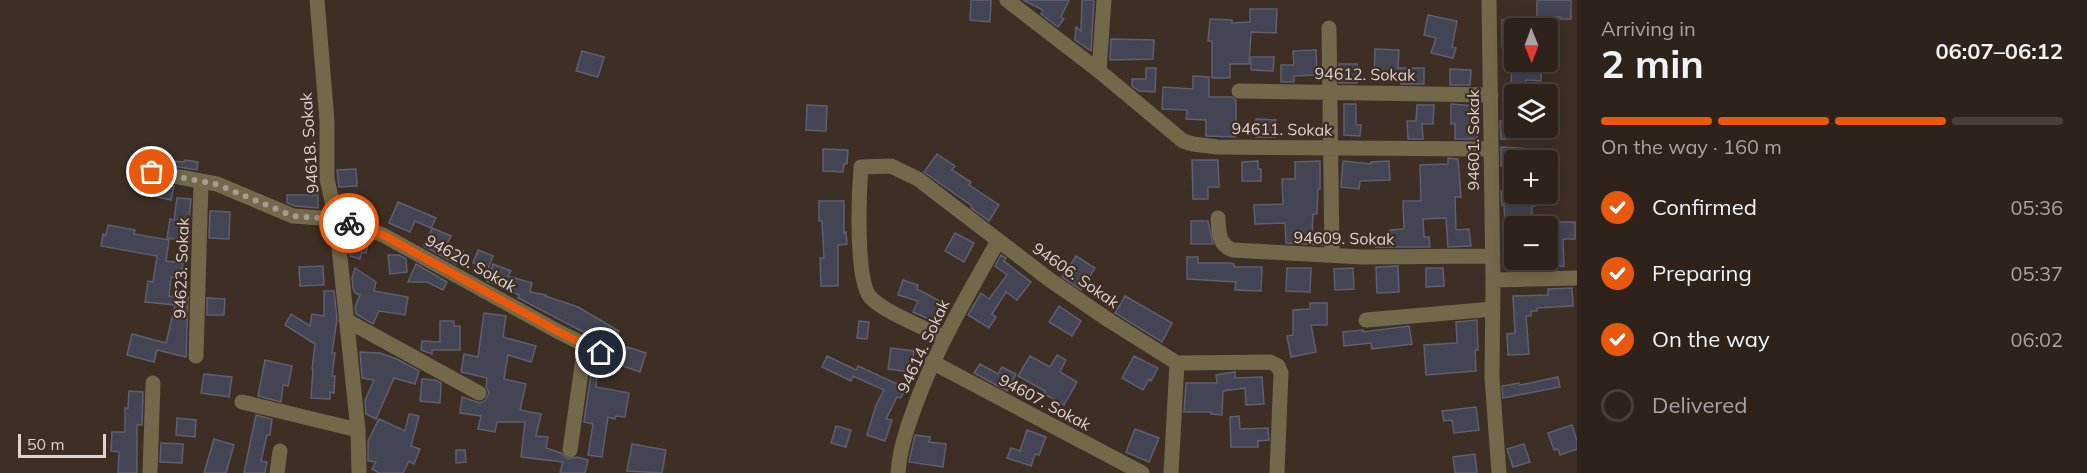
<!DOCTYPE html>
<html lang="en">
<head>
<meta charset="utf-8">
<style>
	:root { --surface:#2e231b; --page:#3a2f28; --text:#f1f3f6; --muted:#a7a4a3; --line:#49403a; --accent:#ea580c }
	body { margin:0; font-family:Mulish,sans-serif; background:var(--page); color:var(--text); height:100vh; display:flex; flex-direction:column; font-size:22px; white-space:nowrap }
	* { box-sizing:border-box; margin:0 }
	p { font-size:20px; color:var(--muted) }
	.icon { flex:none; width:33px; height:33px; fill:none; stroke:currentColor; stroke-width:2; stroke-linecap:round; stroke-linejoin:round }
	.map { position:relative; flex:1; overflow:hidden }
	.drawer { display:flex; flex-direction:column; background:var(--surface); width:510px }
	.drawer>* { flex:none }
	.needle { width:39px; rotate:179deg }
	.buttons { position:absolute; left:1504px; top:18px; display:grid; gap:12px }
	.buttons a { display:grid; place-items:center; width:54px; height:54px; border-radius:6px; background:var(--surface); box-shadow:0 3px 15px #0003,0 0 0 2px var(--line); font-size:30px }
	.scale { position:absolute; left:18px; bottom:15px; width:88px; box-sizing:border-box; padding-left:6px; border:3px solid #ded5ce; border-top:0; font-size:16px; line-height:21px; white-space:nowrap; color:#ded5ce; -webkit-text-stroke:4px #3d2f24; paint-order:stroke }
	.pin { position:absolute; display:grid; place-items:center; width:51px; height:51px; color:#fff; margin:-26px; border:3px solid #fff; border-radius:50%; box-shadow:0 2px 6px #0007 }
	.courier { position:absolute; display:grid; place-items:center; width:60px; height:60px; margin:-30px; border:4px solid #ea580c; border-radius:50%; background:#fff; color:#222; box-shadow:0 2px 8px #0007 }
	.overview em { font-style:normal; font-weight:700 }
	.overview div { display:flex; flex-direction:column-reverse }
	.overview { display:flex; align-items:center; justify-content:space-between; height:102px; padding:0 24px }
	h1 { font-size:39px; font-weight:700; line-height:45px }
	.bar { display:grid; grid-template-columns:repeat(4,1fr); gap:9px 6px; align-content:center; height:72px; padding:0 24px }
	.bar i { height:8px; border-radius:4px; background:var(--line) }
	.bar .selected { background:var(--accent) }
	.bar p { grid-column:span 4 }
	ol { padding:0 24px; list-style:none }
	li { display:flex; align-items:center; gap:18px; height:66px }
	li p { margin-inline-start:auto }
	li .icon { padding:6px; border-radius:50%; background:var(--accent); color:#fff; stroke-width:4 }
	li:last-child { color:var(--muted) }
	li i { width:33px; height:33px; border:3px solid var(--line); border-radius:50% }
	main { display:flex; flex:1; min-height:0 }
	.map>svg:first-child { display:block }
	.building { fill:#434454; stroke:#5e5f70; stroke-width:1.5 }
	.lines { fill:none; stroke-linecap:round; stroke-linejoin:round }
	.minor { stroke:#72694a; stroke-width:15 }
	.done { stroke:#a69b92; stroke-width:6; stroke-dasharray:0 10.8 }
	.route { stroke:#ea580c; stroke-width:8 }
	.labels { text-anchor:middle; stroke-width:4.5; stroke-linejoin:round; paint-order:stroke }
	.street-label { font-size:16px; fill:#ded5ce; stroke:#3d2f24 }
</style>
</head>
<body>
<main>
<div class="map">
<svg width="1577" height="473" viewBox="0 0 1577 473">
	<rect width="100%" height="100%" fill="#3d2f24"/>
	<path class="building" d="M971,0H991L990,22L970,20Z
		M1023,0H1069L1061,17L1064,19L1058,27L1041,14L1043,10Z
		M1082,0H1094L1091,51L1075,40L1076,27L1081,31Z
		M1537,0H1571V19H1560V17H1537Z
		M1250,9H1277L1276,33L1251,32L1249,64H1230V78H1212V41H1208L1210,19L1232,20V23L1250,22Z
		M1428,15L1457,21L1452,47L1456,48L1453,58L1431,53L1436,38L1424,35Z
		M1502,20H1514L1515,46L1502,47Z
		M1111,39L1154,40L1153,59L1110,60Z
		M1375,49L1399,50L1398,68H1424V84H1401V79L1374,78Z
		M1316,50L1317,75L1294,76V82H1281V65H1294L1293,51Z
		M582,51L604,57L598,77L576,71Z
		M1251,57H1274L1273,71L1251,70Z
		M1512,62H1542L1541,81L1526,80V84L1511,83Z
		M1339,64H1357V83H1339Z
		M1146,68H1156L1155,92L1139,91L1132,86V79H1146Z
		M1450,69L1471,70L1470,85H1450Z
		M1193,76L1209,77V97H1232L1236,100V137L1206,136V120L1186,119L1187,110L1162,109L1163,87L1193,89Z
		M1344,104H1356V125H1361L1360,136L1344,135Z
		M1451,104L1474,106V130H1477V139H1455V124H1451Z
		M807,105L827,106L826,131L806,130Z
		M1417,105H1434L1433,124H1422L1423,139H1408L1407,121H1416Z
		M1256,119L1276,120L1275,137H1256Z
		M1500,121H1510L1509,139H1501Z
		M1501,147L1532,149V160H1515V167L1501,166Z
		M823,149L848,150L847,164H844L843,172L823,171Z
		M937,154L955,166L952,170L971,182L969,185L999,205L989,221L971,208L972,206L924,172Z
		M1448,158L1458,159L1461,197H1455L1456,230L1469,229L1471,246L1448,247L1446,218L1423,219L1424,237H1429L1430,247H1375L1391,245L1390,230L1404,229L1403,201H1421L1420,165L1448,164Z
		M185,160L198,162L197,170L172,166L173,161L185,162Z
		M1192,160H1218L1219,187H1208V199H1193Z
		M1258,161V169H1261V181H1242V162Z
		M1320,161V189H1318L1317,214H1313L1312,235H1322V245L1286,243L1285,223L1255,224L1254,205L1283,204L1282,179H1295V162Z
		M1343,161L1371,164V162L1389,161L1390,180L1360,181L1359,189L1341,187Z
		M356,169L357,186L339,187L337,170Z
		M152,182L174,186L171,200L149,195Z
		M1501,191H1515V194H1535V206H1532V226H1515V270H1507L1504,205H1502Z
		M287,195H318V208L295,206L287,203Z
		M177,198L191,199L187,241L167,238L170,219L174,220Z
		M819,201H844V233L846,232L847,244L838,245V286H821L820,258H824L822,221H819Z
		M398,202L436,218L431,228L415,221L410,232L389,223Z
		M210,211L230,212L229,239L209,238Z
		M1191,221H1208L1213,244H1191Z
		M1554,222H1575V239H1563L1564,266L1548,267V246L1553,245Z
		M108,225L135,230L134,234L169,240L166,261L183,263L181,278L171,277L169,296L188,297L186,357L157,350L154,362L127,355L132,334L166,343L175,305L145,302L148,281L153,282L157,256L101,246L103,234L106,235Z
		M432,228L451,236L446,246L463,251L456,264L424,246Z
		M347,233L368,240L366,253L362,252L360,259L350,256Z
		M955,233L974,243L964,262L945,251Z
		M478,250L493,256L488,269L473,263Z
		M388,255H399L406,259L407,272L390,274Z
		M1001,255L1006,258L1004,261L1031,282L1017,300L1006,292L992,314L996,317L989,328L968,315L981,293L989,299L1007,275L995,266Z
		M1076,256L1095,268L1081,290L1062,277Z
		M1187,257H1198V263H1230L1234,264V267H1262L1261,291L1235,290L1236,282L1187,279Z
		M416,264L447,282L443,290L427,282H408Z
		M493,264L511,271L508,276L532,283L530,292L546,295L545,296L578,307L619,331L610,346L518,298L519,295L487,281Z
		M323,266L324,285L300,286L299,267Z
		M1398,266L1399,292L1377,293L1376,267Z
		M355,268L376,282L374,291L408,297L405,315L379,311L373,324L356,314L355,307L360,295L355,293L353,288L352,278Z
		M1287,268H1311L1310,292L1286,291Z
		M1353,268L1354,289L1335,290L1334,269Z
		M1426,268H1443L1444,286L1426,287Z
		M903,280L918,285L917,289L942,302L933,321L913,312L918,301L898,295Z
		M1572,288L1573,306L1537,308V311H1531V316H1526L1529,354L1508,355L1507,334L1515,333L1513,296L1548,295V289Z
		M324,291H334L337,319L332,353H335L332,376H335L334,393L330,392V399L311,398L313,369H312L315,344L285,325L291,314L310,326L312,314L324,316Z
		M1125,296L1172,323L1162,342L1115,313Z
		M207,298L225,299L224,315H207Z
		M1310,303H1327V325H1311L1316,352L1291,357L1287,336L1293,335V310L1310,309Z
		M1059,306L1081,321L1072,336L1049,322Z
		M484,313L506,316L503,337L536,346L531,362L508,355L504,379L526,384L520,410L541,414L536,436L548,437L546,448L561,453L568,459L577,457L588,460L585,473H560L563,462L521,457L525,422H497L495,432L478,429L481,416L460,413L462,397L480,403L485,401L489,393L486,387L487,378L461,372L464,354L478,357Z
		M1477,320L1478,350H1475L1476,371L1426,375L1424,345L1457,343L1456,322Z
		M440,321H454V326H460V350H432V354L421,350L422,341L440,342Z
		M859,321L869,322L867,339L857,338Z
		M1409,326L1412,344L1372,349L1371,343L1344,346L1343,332L1363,330V332Z
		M627,347L646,353L640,372L623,366Z
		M891,348L914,351L911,372L888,369Z
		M360,352L380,353L397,359L419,371L415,384L394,378L376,419L366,414L365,401L374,380L362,378Z
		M1057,355L1066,360L1060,372L1077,382L1064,405L1044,394L1045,391L1018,376L1030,356L1050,367Z
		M827,356L856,370L858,366L906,388L901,398L897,397L886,419L892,420L885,441L867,435L876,405L884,390L853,376L851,381L822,367Z
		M1134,356L1158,368L1151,381L1149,379L1143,390L1122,378Z
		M265,360L292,366L288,386L283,385L281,402L258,396Z
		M980,364L998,374L1002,367L1016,374L1007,391L974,373Z
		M1235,372V378L1262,377L1264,404L1246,405L1245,388L1223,391L1222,415L1211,414V412H1184L1186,383H1217L1216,375Z
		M204,374L232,377L229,397L201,393Z
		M591,374L597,375L596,387L629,393L625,417L616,416L615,419L608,417L602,457L588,455L593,424L584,422Z
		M1558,377L1560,387L1503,398L1502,386L1519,383L1520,385Z
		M422,379L435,380L441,383L440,403L420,401Z
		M129,391L143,392L142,425H137V473H118L119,452L111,451L112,432H125V408H128Z
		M1476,407L1479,430L1454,433L1452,420L1444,421L1442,411Z
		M409,414L419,416L411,446L420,449L414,464L409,461L403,473H379L372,469L376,462L368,461V441L379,419L405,431Z
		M256,415L272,419L270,435H267L261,461L267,462L265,473H244Z
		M1239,416L1240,429L1268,428L1269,440L1258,441V447H1231L1230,417Z
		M177,418L196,420L195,437L176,435Z
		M1572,425L1577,441V449L1560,455L1558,449L1554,450L1548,433Z
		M836,426L851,430L846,447L831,443Z
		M1135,429L1159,438L1149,462L1126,452Z
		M1027,430L1046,437L1039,455L1035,454L1031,466L1007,458L1011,448L1020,451Z
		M915,435L930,437L929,442L946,444L943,467L909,462Z
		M214,439L234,445L226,473H204Z
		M161,443L183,444L182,463L160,462Z
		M632,444L666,450L662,473L627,471Z
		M1524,444L1530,462L1513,467L1507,449Z
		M456,450H465L466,462L456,463Z
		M1475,454L1477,473H1455L1453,457Z"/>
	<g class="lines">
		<path class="minor" d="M317,0L327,121V179L336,219L358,430L359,473
			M1007,0L1099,71L1183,141L1193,144L1217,147L1490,149
			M1489,0L1493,280L1492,378L1499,473
			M1329,28L1332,255
			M1099,71L1104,0
			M1239,91L1491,95
			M152,172L217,184L293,216L336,219L357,225L383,235L559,332L616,360
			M1218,218C1219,232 1218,245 1233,250L1362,257L1492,256
			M1493,280L1577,278
			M346,320L479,393
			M1366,320L1493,309
			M944,338C924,327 886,313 871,298C855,282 859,192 861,167L891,166L918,179L1050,280L1110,321L1177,363L1171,473
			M196,356L201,181
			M932,362L1142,473
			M1177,363L1270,362L1278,366L1281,373L1277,473
			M242,402L358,430
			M570,450L585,345
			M150,473L153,383
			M277,473L280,451
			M898,473C900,445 910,419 920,393C941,340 970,291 998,241"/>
	</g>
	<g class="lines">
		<path class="done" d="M152,172L216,184L293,216L336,219L349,223"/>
		<path class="route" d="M349,223L383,235L559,332L601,353"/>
	</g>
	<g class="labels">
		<g class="street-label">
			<text transform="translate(1365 74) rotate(1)" y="6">94612. Sokak</text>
			<text transform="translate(1282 129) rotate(1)" y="6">94611. Sokak</text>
			<text transform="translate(1473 140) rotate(-90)" y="6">94601. Sokak</text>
			<text transform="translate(309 143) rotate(-94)" y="6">94618. Sokak</text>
			<text transform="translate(1344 238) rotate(1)" y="6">94609. Sokak</text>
			<text transform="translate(471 263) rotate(29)" y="6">94620. Sokak</text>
			<text transform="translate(181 268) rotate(-88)" y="6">94623. Sokak</text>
			<text transform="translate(1076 275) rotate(35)" y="6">94606. Sokak</text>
			<text transform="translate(923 346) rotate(-65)" y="6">94614. Sokak</text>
			<text transform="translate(1045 402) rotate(28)" y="6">94607. Sokak</text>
		</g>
	</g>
</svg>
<div class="buttons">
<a><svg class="needle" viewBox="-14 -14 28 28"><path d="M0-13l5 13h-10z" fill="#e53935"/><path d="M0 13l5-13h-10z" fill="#a7a4a3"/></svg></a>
<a><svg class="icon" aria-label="layers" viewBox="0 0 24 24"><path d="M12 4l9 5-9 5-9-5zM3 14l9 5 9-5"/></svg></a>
<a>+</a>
<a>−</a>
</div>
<div class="scale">50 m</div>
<div class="pin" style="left:152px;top:172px;background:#ea580c"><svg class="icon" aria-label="bag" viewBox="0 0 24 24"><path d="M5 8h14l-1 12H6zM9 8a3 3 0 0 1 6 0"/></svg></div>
<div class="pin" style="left:601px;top:353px;background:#1f2937"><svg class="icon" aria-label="home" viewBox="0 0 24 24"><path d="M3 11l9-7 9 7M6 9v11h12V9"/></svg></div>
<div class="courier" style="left:349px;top:223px"><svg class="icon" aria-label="bike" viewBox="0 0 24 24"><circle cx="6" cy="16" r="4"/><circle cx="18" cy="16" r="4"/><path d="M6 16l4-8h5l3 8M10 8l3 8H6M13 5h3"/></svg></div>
</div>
<section class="drawer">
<div class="overview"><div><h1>2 min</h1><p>Arriving in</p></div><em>06:07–06:12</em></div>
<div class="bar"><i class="selected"></i><i class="selected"></i><i class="selected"></i><i></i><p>On the way · 160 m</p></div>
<ol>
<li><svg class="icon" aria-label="check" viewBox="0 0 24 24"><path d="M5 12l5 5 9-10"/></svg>Confirmed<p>05:36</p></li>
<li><svg class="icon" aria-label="check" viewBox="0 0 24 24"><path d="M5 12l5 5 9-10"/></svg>Preparing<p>05:37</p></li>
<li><svg class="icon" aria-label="check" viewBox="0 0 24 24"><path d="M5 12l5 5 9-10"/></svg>On the way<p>06:02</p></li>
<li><i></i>Delivered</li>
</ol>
</section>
</main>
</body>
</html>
